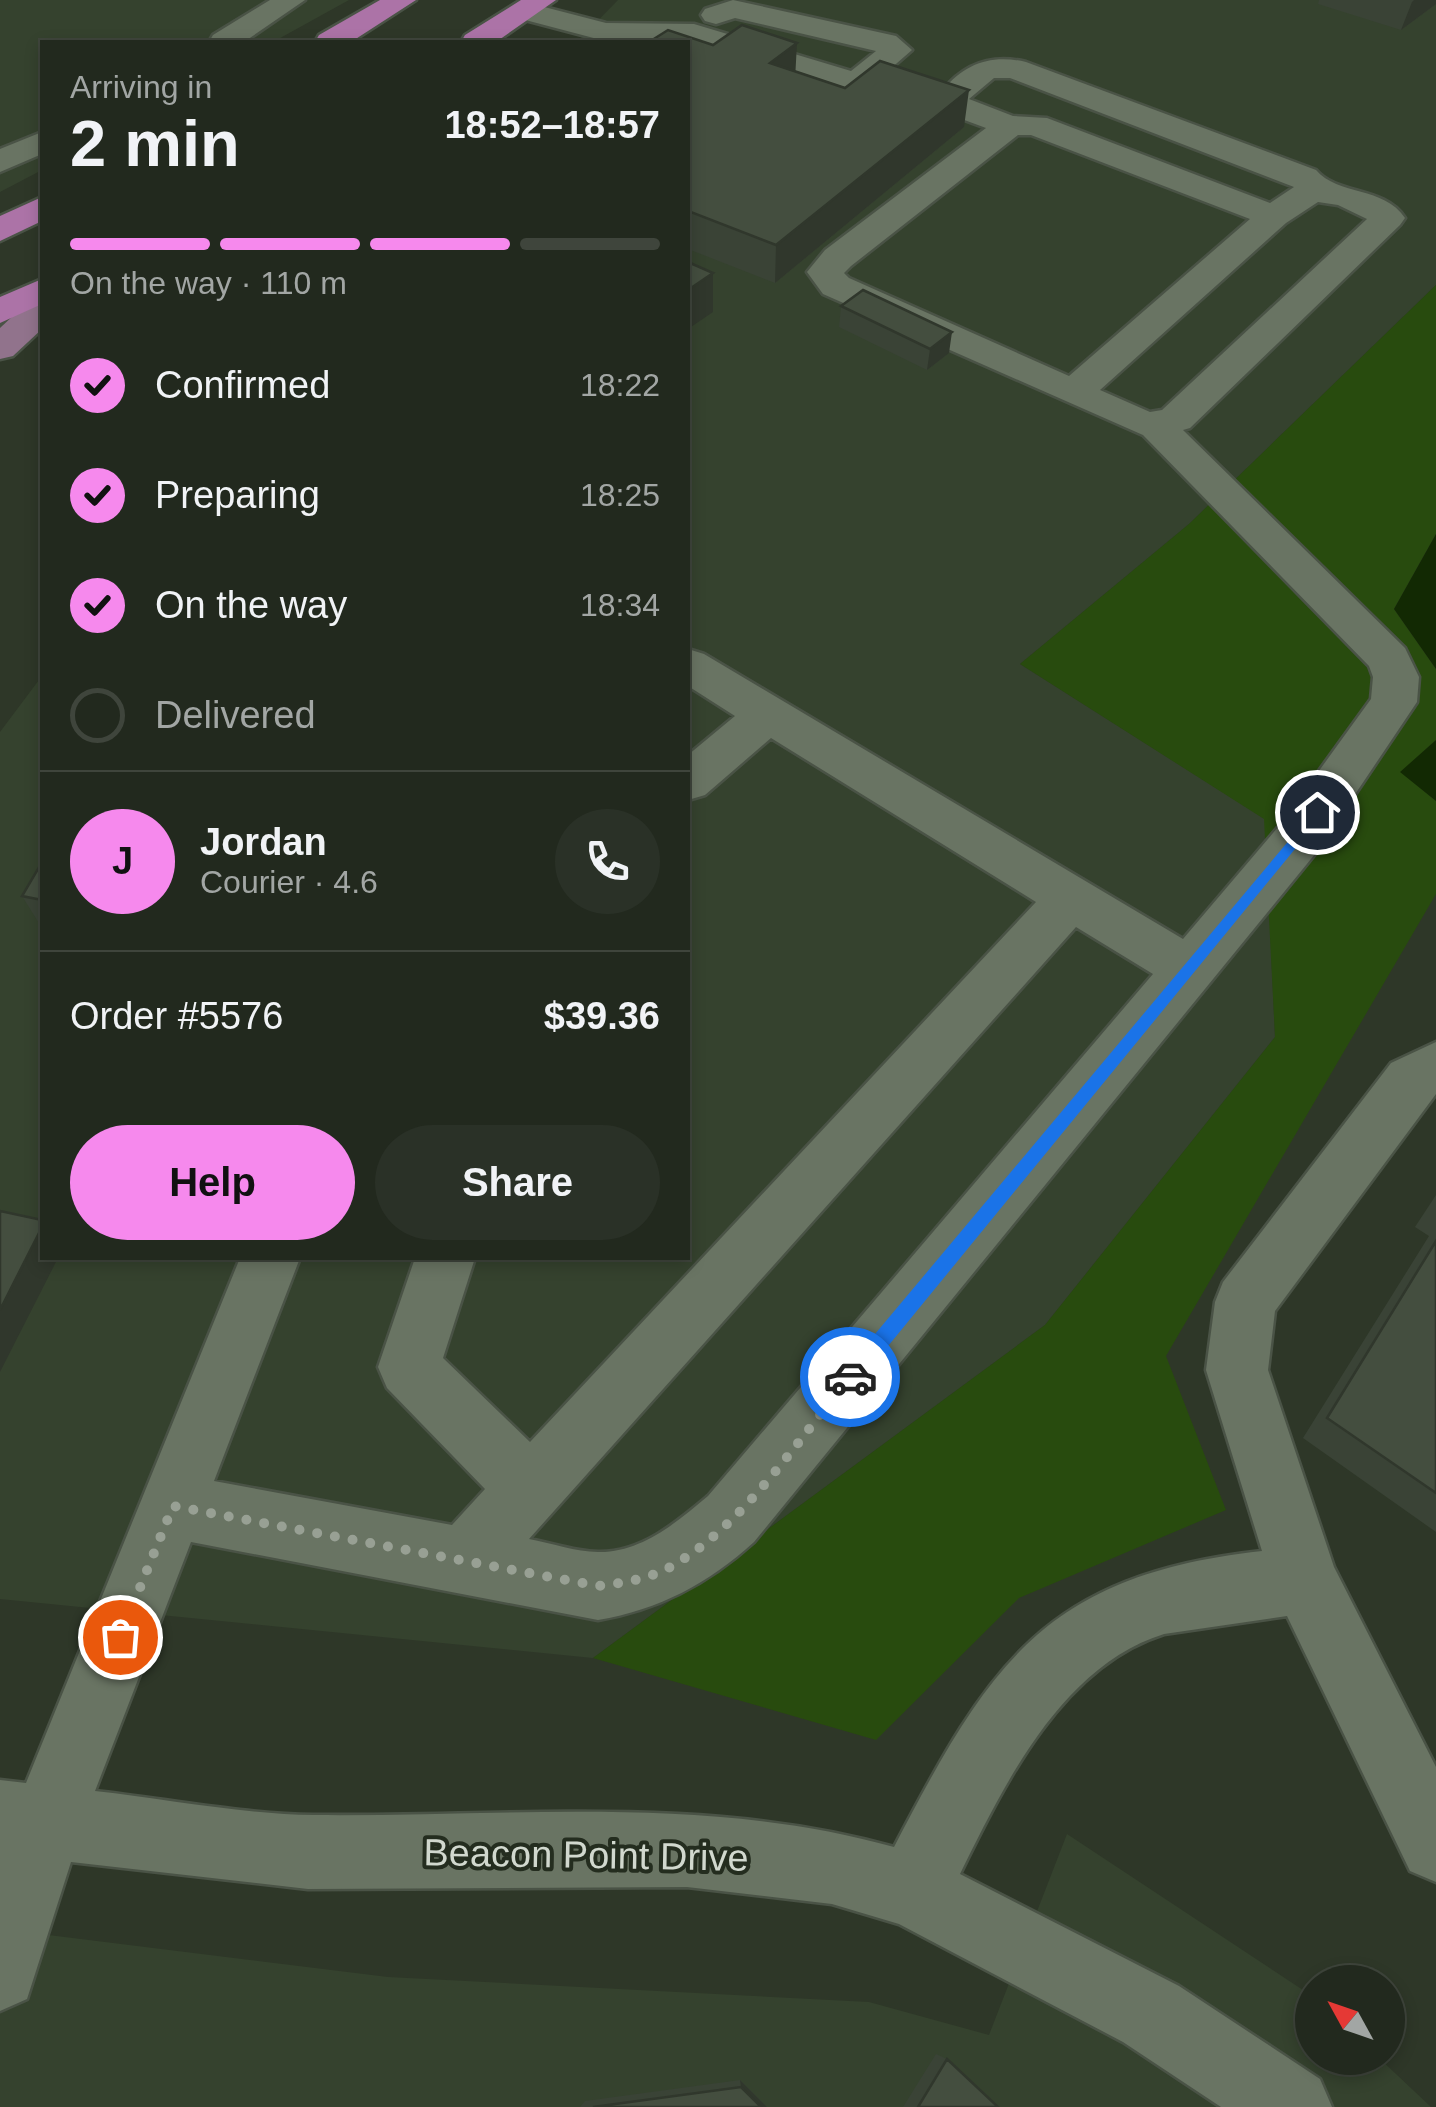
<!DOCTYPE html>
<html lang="en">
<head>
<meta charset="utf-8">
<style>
	:root { --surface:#22291e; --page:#2a3127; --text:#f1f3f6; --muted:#a2a6a4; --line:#3f453c; --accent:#f689ed }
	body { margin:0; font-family:Helvetica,sans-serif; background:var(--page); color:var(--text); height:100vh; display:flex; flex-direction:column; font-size:38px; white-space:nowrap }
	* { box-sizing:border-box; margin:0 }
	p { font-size:32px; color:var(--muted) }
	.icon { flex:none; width:55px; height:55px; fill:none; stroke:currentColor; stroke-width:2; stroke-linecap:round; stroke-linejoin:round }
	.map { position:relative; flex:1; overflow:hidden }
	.drawer { position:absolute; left:40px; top:40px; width:650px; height:1220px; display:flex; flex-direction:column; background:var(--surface); border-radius:0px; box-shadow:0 5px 15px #0003,0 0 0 2px var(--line) }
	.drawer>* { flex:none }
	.needle { width:65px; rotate:310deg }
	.fabs { position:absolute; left:1295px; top:1965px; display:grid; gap:20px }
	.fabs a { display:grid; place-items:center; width:110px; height:110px; border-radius:50%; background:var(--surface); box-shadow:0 5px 15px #0003,0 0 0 2px var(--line); font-size:50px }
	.pin { position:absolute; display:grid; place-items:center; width:85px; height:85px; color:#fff; margin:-42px; border:5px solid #fff; border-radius:50%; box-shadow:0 2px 10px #0007 }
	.courier { position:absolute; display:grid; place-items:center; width:100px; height:100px; margin:-50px; border:8px solid #1a73e8; border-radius:50%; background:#fff; color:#222; box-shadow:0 2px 12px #0007 }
	.summary em { font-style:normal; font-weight:700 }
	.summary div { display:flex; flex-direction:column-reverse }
	.summary { display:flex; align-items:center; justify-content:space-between; height:170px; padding:0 30px }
	h1 { font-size:65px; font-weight:700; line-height:75px }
	.bar { display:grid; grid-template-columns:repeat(4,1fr); gap:15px 10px; align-content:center; height:120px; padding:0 30px }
	.bar i { height:12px; border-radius:8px; background:var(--line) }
	.bar .current { background:var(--accent) }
	.bar p { grid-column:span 4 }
	.line { display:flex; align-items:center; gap:25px; padding:0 30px; border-top:2px solid var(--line) }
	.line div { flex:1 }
	.round { display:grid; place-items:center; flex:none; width:105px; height:105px; border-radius:52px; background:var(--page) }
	ol { padding:0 30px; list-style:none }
	li { display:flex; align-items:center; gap:30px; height:110px }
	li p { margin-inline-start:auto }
	li .icon { padding:10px; border-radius:50%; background:var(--accent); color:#111; stroke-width:4 }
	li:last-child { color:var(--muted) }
	li i { width:55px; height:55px; border:5px solid var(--line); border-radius:50% }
	.action { display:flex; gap:20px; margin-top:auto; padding:20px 30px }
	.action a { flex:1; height:115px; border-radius:60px; background:var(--accent); color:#111; font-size:40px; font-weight:700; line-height:115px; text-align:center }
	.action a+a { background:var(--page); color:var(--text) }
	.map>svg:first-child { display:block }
	.built { fill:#35422e }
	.green { fill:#284b0e }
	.water { fill:#122903 }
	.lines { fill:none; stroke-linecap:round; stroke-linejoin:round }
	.minor-casing { stroke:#4a5346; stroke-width:5 }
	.major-casing { stroke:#4a5346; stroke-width:5 }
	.highway-casing { stroke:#4a5346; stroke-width:5 }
	.minor { fill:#697463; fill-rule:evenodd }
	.major { fill:#91738c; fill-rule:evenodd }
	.highway { fill:#ac73a7; fill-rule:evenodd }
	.wall { fill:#3a4336 }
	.shaded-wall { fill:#30372c }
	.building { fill:#444e3f; stroke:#30372c; stroke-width:2.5 }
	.route { fill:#1a73e8 }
	.done { stroke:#98a094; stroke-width:10; stroke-dasharray:0 18 }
	.labels { text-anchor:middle; stroke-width:8; stroke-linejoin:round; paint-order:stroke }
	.near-street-label { font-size:38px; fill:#d1d8ce; stroke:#242d1f }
</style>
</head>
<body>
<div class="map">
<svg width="1436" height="2107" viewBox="0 0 1436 2107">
	<rect width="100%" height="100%" fill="#2e3728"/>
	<path class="built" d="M0,0H349L273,42H42V170L0,192Z
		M618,0H1436V285L1189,524L1020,664L1265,819L1275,1037L1045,1325L593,1658L0,1599V732L42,676V1258H688V42H577Z
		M1067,1834L1312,1996V2058H1379L1431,2107H0V1929L388,1977L869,2002L989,2035Z"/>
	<path class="green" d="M1436,285V534L1394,609L1436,669V740L1401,772L1436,801V894L1166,1356L1226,1510L1019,1598L876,1740L593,1658L1045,1325L1275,1037L1264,819L1020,664L1189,524Z"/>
	<path class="water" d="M1436,534V669L1394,609Z
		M1436,740V801L1400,772Z"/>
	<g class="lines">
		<g class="minor-casing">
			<path id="minor" d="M270,0H305L244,42H209L213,35Z
				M733,0L896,36L912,50L889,70L943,90C965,63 992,54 1026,62L1316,170C1338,196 1384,186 1405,218L1400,225L1190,428L1183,430L1405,648L1419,677L1417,702L1315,854L754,1542C709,1583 659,1610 598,1620L191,1542L95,1791C167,1799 241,1814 314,1815C507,1817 706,1794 894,1847C989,1665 1044,1575 1262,1551L1206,1370L1215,1302L1223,1282L1391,1063L1436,1042V1094L1275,1311L1268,1370L1334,1567L1436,1767V1882L1410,1871L1287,1616L1164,1634C1061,1666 1004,1785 960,1874L1179,1986L1320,2079L1332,2107H1221L1123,2042L899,1924L832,1904L687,1887L308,1889L71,1862L27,1999L0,2011V1780L26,1783L240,1258H300L214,1481L452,1525L485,1489L387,1388L378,1367L415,1258H475L443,1358L530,1442L1036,902L771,738L705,795L688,800V755L735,716L688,686V649L704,654L1183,939L1279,826L1371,699L1373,677L1369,666L1143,435L823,294L807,272L825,250L986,128L913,101L900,106L889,103L692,42L605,41L514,17L510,11L514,5L525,2L606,23L694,24L851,71L876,51L735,18L716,24L705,21L701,15L705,9ZM994,78H1010L1294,187L1270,203L1047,118L1013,116L969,99ZM1018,135H1031L1250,219L1069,376L849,278L844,273L851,266ZM1318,202L1338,205L1367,219L1162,410L1150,412L1100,390L1286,223ZM1076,927L1153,974L708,1496C677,1522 641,1553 598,1552C576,1552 551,1543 529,1539Z
				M42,132V154L0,172V149Z"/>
		</g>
		<g class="major-casing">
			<path id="major" d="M42,298V329L13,356L0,359V328L29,301Z"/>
		</g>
		<g class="highway-casing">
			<path id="highway" d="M380,0H416L351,42H315L319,35Z
				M521,0H556L496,42H461L465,35Z
				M42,197V221L0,241V216Z
				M42,279V304L0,323V297Z"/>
		</g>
		<use href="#minor" class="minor"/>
		<use href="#major" class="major"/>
		<use href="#highway" class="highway"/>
	</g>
	<path class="wall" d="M1319,0H1436V4L1401,30L1318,4Z
		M688,42L796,71L964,127L775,283L688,249Z
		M841,306L949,353L927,370L839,327Z
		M42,862V928L22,896Z
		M1436,1195V1532L1303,1438L1429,1236L1415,1227Z
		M936,2054L947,2059L998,2107H903Z
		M740,2080L767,2107H580L585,2101Z"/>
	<path class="shaded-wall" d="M1414,0H1436V4L1401,30L1412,2Z
		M797,43L795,80L770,63Z
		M969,90L964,127L775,283L776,245Z
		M713,273V312L688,329V290Z
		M952,332L949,353L927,370L930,349Z
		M42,1227V1258H58L0,1372V1310Z
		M740,2080L767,2107H761L741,2087Z"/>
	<path class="building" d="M742,25L797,43L770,63L845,88L880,61L969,90L776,245L688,211V42H649L668,30L713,45Z
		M688,262L713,273L688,290Z
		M863,290L952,332L930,349L841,306Z
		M42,862V900L22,896Z
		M0,1211L42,1220V1227L0,1310Z
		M1436,1241V1493L1327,1418Z
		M947,2059L998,2107H918Z
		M741,2087L761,2107H593Z"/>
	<path class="route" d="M1317,807L1324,812L1322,816L857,1384H844V1371Z"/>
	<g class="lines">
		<path class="done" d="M120,1637L173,1506L598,1586C624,1583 649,1579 672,1566C745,1524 797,1441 850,1377"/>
	</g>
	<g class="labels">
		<g class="near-street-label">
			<text transform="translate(586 1855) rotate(1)" y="13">Beacon Point Drive</text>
		</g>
	</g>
</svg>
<div class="fabs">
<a><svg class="needle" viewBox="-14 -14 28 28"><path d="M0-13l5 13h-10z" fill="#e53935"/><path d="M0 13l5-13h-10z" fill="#a2a6a4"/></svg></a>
</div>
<div class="pin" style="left:120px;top:1637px;background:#ea580c"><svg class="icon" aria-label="bag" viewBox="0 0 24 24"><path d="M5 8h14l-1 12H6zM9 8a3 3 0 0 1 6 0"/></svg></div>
<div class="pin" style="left:1317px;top:812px;background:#1f2937"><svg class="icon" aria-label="home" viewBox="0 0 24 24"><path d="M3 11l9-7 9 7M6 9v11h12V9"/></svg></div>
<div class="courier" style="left:850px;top:1377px"><svg class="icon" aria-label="car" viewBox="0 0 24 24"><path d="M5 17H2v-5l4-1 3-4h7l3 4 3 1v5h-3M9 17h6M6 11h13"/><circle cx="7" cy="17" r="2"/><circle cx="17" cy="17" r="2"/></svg></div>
<section class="drawer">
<div class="summary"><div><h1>2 min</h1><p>Arriving in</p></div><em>18:52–18:57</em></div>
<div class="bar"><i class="current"></i><i class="current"></i><i class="current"></i><i></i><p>On the way · 110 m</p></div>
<ol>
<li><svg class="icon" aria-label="check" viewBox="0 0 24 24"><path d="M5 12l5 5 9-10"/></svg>Confirmed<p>18:22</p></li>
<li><svg class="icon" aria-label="check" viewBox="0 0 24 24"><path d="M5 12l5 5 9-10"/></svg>Preparing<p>18:25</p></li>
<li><svg class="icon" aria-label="check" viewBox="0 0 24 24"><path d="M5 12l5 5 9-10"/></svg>On the way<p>18:34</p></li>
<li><i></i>Delivered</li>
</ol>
<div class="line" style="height:180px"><b class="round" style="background:var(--accent);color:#111">J</b><div><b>Jordan</b><p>Courier · 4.6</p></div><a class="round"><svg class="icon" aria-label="phone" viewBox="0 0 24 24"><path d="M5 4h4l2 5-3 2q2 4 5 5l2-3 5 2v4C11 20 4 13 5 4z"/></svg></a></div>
<div class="line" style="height:130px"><div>Order #5576</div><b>$39.36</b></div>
<div class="action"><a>Help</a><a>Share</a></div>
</section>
</div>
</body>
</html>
